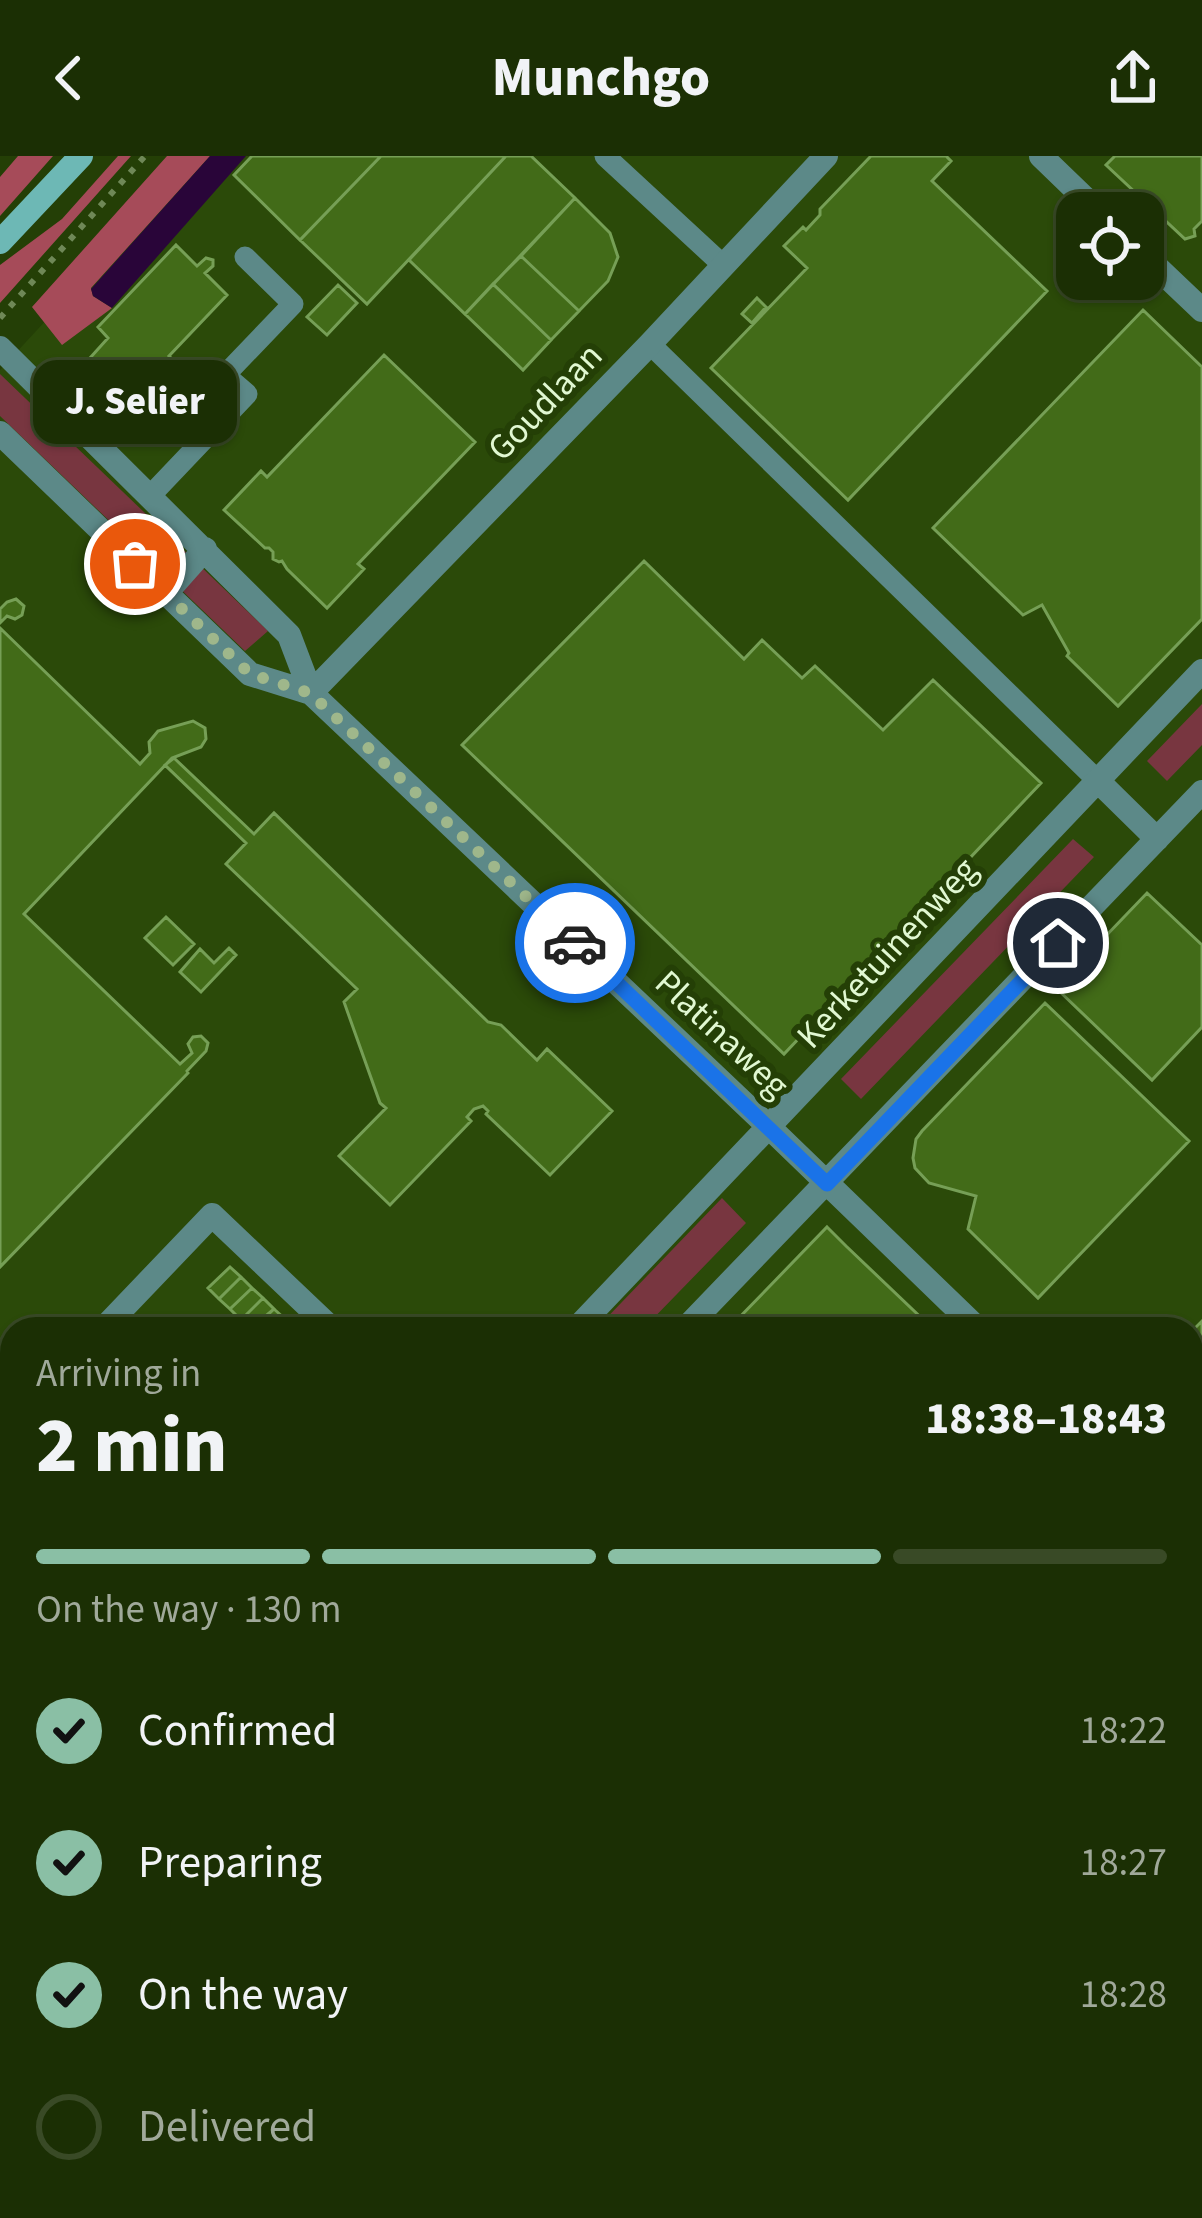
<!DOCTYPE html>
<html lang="en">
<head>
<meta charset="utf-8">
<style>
	:root { --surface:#1b2f04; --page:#283b13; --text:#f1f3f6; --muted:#a0a99a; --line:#394a26; --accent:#8abfa5 }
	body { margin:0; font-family:"Source Sans 3",sans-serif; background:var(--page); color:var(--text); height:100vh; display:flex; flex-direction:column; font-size:45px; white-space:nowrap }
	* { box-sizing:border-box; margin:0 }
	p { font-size:39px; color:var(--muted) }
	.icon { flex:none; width:66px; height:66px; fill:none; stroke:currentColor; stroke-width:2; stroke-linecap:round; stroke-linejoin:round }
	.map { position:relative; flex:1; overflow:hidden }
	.panel { position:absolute; left:0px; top:1161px; width:1203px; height:903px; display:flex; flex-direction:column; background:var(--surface); border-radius:36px 36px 0 0; box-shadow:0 3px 9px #0004,0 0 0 3px var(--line) }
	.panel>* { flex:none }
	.buttons { position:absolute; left:1056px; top:36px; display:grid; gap:24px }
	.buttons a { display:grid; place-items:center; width:108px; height:108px; border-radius:24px; background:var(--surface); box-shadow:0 3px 9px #0004,0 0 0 3px var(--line); font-size:60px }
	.pin { position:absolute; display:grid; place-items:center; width:102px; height:102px; color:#fff; margin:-51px; border:6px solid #fff; border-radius:50%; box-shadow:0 3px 12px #0007 }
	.courier { position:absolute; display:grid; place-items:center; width:120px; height:120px; margin:-60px; border:9px solid #1a73e8; border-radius:50%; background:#fff; color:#222; box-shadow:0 3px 15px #0007 }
	.bubble { position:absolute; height:84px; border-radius:24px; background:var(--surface); box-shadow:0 3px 9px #0004,0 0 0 3px var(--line); font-size:39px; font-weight:800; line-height:84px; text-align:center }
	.head em { font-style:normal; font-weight:800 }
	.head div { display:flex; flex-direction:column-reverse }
	.head { display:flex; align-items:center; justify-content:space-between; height:204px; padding:0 36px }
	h1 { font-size:78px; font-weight:800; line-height:90px }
	.bar { display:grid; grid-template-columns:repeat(4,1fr); gap:18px 12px; align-content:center; height:144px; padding:0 36px }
	.bar i { height:15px; border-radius:9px; background:var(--line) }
	.bar .selected { background:var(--accent) }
	.bar p { grid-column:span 4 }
	ol { padding:0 36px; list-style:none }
	li { display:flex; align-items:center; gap:36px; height:132px }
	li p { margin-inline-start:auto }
	li .icon { padding:12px; border-radius:50%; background:var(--accent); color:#111; stroke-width:4 }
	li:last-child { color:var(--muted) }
	li i { width:66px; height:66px; border:6px solid var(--line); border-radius:50% }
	header { display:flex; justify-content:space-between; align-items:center; height:156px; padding:0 36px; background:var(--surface); font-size:54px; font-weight:800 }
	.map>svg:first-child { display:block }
	.built { fill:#2b4a09; fill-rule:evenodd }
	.green { fill:#783640 }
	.forest { fill:#a64b59 }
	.water { fill:#290539 }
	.building { fill:#426b18; stroke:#769f56; stroke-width:3 }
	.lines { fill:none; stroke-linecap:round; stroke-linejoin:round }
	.path { stroke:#6f8857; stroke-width:6; stroke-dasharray:6 9; stroke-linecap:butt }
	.lane { stroke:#5c8988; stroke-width:21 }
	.street { stroke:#5c8988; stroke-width:24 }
	.secondary { stroke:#6db8b5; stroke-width:24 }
	.done { stroke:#9fb78b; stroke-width:12; stroke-dasharray:0 21.6 }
	.route { stroke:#1a73e8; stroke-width:15 }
	.labels { text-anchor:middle; stroke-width:12; stroke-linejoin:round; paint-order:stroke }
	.street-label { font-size:36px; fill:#e1f8d2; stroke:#243f06 }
</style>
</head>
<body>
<header><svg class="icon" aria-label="back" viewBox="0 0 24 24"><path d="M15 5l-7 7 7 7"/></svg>Munchgo<svg class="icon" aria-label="share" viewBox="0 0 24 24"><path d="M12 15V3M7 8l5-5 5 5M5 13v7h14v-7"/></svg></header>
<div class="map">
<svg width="1202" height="2062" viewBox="0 0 1202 2062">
	<rect width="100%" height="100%" fill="#243f06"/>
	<path class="built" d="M198,0H1202V2062H0V214ZM1077,57H1143V123H1077ZM12,1173H1191V2052H12Z"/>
	<path class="green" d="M0,218L268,475L245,495L0,260Z
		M1202,548V589L1167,625L1147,605Z
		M1073,683L1094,701L861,943L841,923Z
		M722,1042L746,1067L643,1173H596Z"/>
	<path class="forest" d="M18,0H53L0,60V21Z
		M118,0H131L0,147V109L62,63Z
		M167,0H210L91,132L93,140L112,152L62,189L32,151Z"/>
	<path class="water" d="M210,0H246L112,152L93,140L91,133Z"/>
	<path class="building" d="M252,0H381L300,84L234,19Z
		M381,0H506L367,148L300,84Z
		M506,0H531L575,42L465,158L409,104Z
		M871,0H946L951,5L932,25L1047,135L848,344L711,212L807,112L784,90L803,71L806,74L820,59V53Z
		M1115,0H1202V65L1194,73L1195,80L1185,83L1106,9Z
		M575,42L610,77L618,101L608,125L579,155L521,100Z
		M176,89L197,110L206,102L213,104V110L205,117L227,139L169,200L209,240L164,287L104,228L110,222L90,202L108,182L98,171Z
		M521,100L579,155L551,184L493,128Z
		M493,128L551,184L523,214L465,158Z
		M338,129L357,147L327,179L307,161Z
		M757,142L766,151L752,167L742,158Z
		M1143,154L1202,211V463L1118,550L1067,500L1069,497L1042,449L1023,459L933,372Z
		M384,199L475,286L358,408L364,413L327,452L287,413L282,405L279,406L273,403V396L269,392H265L224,354L261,315L267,321Z
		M644,405L744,503L762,484L802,522L815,510L883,574L933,524L1041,627L784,898L462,589Z
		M16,443L24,450L22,459L15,463L7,460L0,467V453L7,446Z
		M0,472L140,608L150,597L149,586L158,575L193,565L205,572L206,583L201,591L172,602L24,758L180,908L192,897L188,888L193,881L201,880L208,887L206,895L187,915L188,917L0,1111Z
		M174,602L254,678L274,657L488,866L501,869L537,904L547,893L612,955L550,1019L486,958L488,955L483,950L474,953L467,961L471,965L390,1049L339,1000L386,952L380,947L344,846L357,833L226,708L246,687L165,609Z
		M1147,737L1202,789V871L1152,924L1056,832Z
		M166,761L194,788L173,809L145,782Z
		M229,792L236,799L201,836L180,816L200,793L214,807Z
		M1045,847L1189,985L1038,1142L968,1073L976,1040L929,1027L915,1012L913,1002L916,983L922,975Z
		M827,1071L846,1090L933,1173H743L735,1166Z
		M230,1111L241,1121L219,1143L208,1132Z
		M241,1121L252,1132L230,1153L219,1143Z
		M252,1132L263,1142L241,1164L230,1153Z
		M263,1142L274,1153L250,1173L241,1164Z
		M274,1153L285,1163L275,1173H253Z
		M1202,1165V1323L1191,1312V1176Z
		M12,1340V1652L0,1664V1353Z
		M1191,1471L1200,1480L1202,1478V1555L1191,1566Z
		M1191,1745L1202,1755V1797L1191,1808Z
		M1191,1832L1202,1843V1973L1191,1963Z
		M12,1918V1984L0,1973V1930Z
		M1191,1963L1202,1973V2027L1191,2039Z
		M0,1973L12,1984V2051L4,2044L0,2048Z
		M13,2052H83L93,2062H23Z
		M415,2052H489L500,2062H405Z
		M560,2052H722L712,2062H550Z
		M847,2052H925L935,2062H837Z
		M1044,2052H1145L1155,2062H1035Z
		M1145,2052H1179L1170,2062H1155Z"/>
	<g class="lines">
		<path class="path" d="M0,162L145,0"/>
		<path class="lane" d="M605,0L724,110
			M650,188L1098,625
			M150,340L247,238L225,219L293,148L245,101"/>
		<path class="street" d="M1041,0L1100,57
			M1143,98L1202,154
			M0,192L289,479L311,537L769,971L978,1173
			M0,277L250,518L311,537
			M166,437L205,393
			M311,537L650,188L826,0
			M1098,625L1157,683
			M103,1173L212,1059L332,1173
			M576,1173L1202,515
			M685,1173L1202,636
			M0,1280L12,1268
			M1191,1378L1202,1388
			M1191,1619L1202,1607
			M0,1772L12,1759
			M0,1807L12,1819
			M0,1886L12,1873
			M760,2062L770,2052"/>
		<path class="secondary" d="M0,86L81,0"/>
	</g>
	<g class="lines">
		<path class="done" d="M135,408L250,518L310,537L575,787"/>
		<path class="route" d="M575,787L827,1028L1058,787"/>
	</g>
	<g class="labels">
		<g class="street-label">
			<text transform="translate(544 245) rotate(-46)" y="13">Goudlaan</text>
			<text transform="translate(886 796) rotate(-47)" y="13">Kerketuinenweg</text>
			<text transform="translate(723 877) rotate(43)" y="13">Platinaweg</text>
		</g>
	</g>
</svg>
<div class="buttons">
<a><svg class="icon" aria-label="locate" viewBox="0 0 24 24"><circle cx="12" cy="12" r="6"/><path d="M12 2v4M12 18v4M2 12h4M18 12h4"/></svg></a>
</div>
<div class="pin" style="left:135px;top:408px;background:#ea580c"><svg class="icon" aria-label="bag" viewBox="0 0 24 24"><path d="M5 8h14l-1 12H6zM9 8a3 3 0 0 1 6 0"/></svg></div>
<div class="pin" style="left:1058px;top:787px;background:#1f2937"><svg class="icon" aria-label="home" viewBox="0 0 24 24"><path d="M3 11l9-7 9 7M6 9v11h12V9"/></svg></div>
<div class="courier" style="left:575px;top:787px"><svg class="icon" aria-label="car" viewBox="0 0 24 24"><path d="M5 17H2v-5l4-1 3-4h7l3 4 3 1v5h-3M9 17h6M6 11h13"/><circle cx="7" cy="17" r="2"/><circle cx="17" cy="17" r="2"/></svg></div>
<div class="bubble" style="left:33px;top:204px;width:204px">J. Selier</div>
<section class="panel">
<div class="head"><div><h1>2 min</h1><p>Arriving in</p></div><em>18:38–18:43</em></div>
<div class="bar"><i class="selected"></i><i class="selected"></i><i class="selected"></i><i></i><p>On the way · 130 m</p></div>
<ol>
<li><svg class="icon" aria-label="check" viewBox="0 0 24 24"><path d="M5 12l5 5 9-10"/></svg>Confirmed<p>18:22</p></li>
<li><svg class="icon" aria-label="check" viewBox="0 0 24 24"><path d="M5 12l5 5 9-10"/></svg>Preparing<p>18:27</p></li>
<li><svg class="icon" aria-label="check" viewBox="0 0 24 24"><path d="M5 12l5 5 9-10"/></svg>On the way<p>18:28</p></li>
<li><i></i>Delivered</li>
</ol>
</section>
</div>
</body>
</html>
